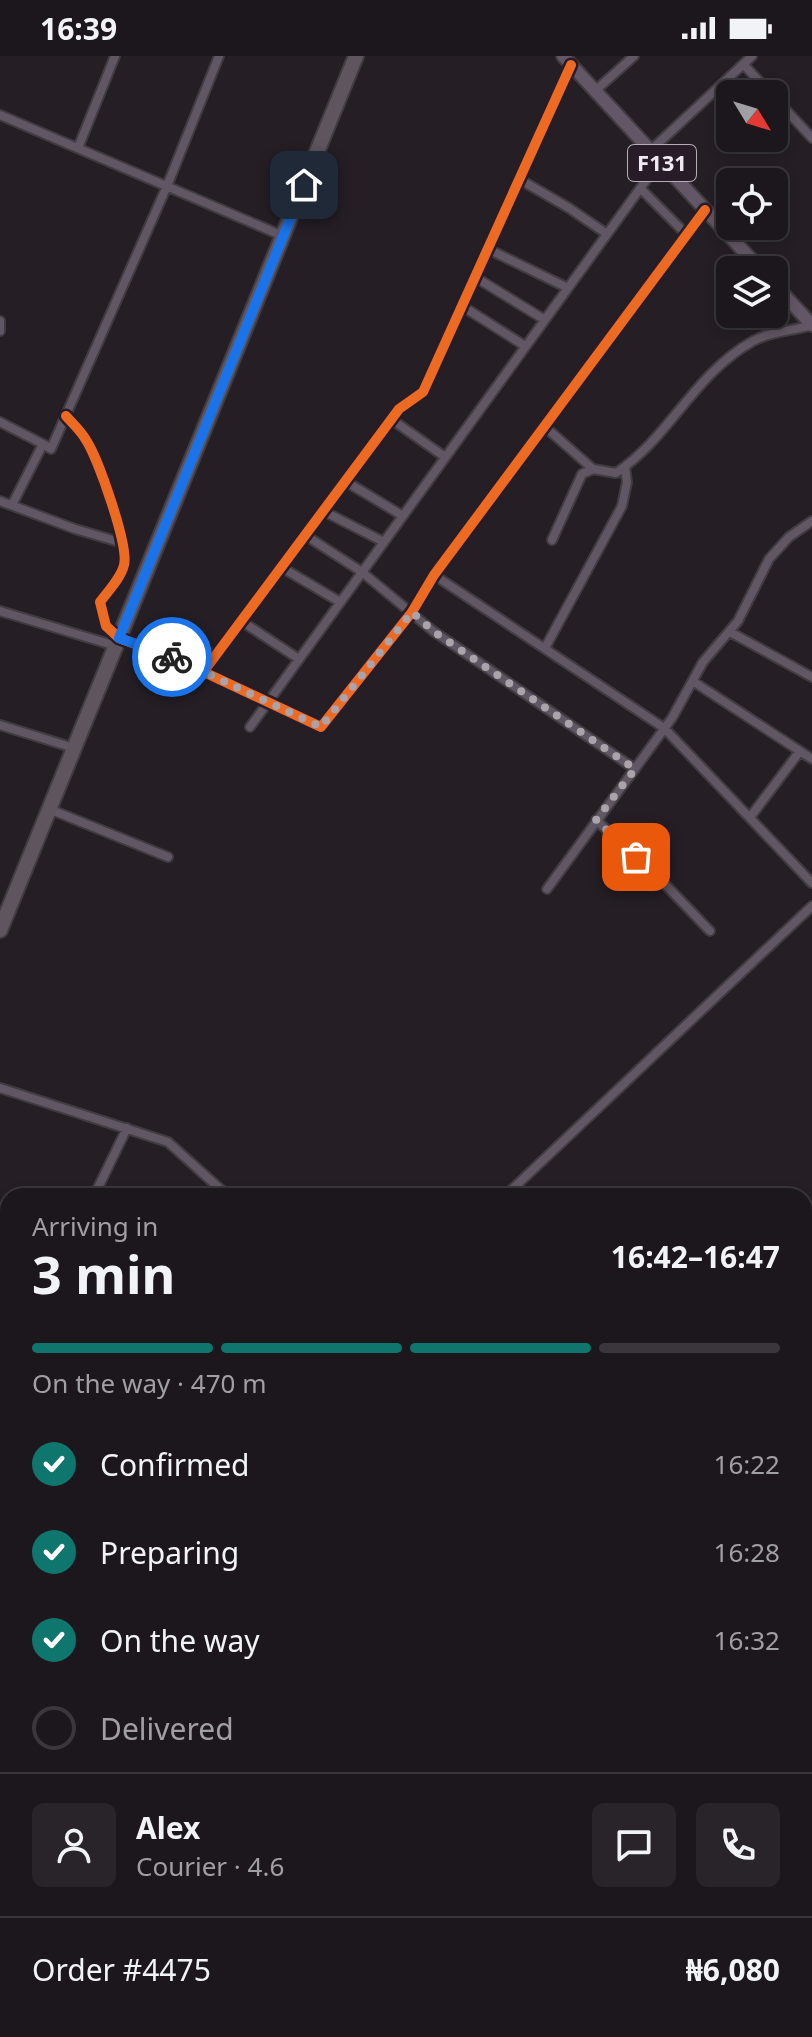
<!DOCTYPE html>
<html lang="en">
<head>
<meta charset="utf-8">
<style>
	:root { --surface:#1c171c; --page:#292429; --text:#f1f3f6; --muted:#a09fa3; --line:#3a363b; --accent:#0f766e }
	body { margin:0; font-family:"Noto Sans",sans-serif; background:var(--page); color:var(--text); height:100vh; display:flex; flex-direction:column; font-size:30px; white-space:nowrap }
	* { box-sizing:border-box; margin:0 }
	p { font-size:26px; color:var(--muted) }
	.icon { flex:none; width:44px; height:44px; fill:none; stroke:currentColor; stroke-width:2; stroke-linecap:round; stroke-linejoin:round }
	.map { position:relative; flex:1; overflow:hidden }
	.sheet { position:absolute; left:0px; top:1132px; width:812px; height:850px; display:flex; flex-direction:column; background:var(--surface); border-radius:24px 24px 0 0; box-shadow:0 4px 12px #0003,0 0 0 2px var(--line) }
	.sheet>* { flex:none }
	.needle { width:52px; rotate:128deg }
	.buttons { position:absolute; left:716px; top:24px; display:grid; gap:16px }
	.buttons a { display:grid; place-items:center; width:72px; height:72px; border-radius:12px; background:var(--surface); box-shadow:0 4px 12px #0003,0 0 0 2px var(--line); font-size:40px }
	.pin { position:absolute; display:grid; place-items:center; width:68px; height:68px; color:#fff; margin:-34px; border-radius:16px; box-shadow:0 4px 12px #0006 }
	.courier { position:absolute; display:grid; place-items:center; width:80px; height:80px; margin:-40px; border:6px solid #1a73e8; border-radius:50%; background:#fff; color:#222; box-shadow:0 2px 10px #0007 }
	.summary em { font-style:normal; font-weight:700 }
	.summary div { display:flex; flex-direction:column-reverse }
	.summary { display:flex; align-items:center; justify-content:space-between; height:136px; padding:0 32px }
	h1 { font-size:52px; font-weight:700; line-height:60px }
	.bar { display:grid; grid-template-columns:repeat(4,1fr); gap:12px 8px; align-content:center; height:96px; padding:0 32px }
	.bar i { height:10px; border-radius:6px; background:var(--line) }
	.bar .current { background:var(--accent) }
	.bar p { grid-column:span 4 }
	.line { display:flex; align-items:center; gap:20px; padding:0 32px; border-top:2px solid var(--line) }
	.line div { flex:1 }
	.round { display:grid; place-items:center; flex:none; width:84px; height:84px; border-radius:12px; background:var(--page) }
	ol { padding:0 32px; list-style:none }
	li { display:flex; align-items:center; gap:24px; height:88px }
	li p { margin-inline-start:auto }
	li .icon { padding:8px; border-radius:50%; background:var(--accent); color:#fff; stroke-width:4 }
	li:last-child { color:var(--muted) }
	li i { width:44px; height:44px; border:4px solid var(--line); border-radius:50% }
	.status { display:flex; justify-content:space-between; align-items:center; height:56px; padding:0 40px; background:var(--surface); direction:ltr }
	.status svg { height:22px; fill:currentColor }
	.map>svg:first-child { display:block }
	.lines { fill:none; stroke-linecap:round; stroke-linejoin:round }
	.street-casing { stroke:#413c41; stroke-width:12 }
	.primary-casing { stroke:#413c41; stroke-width:16 }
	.highway-casing { stroke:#413c41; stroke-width:18 }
	.street { stroke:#615663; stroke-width:8 }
	.primary { stroke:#635666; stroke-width:12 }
	.highway { stroke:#5e555f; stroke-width:14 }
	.cycleway-casing { stroke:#271c28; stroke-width:15 }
	.cycleway { stroke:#ed6a23; stroke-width:10 }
	.done { stroke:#aaa3ab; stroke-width:8; stroke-dasharray:0 14.4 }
	.route { stroke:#1a73e8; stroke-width:10 }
	.labels { text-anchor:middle; stroke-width:6; stroke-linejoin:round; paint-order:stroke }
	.shield { fill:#271c28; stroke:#b4acb6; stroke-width:2 }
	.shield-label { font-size:22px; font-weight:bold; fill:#f1eaf3 }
</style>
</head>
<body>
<div class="status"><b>16:39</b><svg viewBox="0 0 49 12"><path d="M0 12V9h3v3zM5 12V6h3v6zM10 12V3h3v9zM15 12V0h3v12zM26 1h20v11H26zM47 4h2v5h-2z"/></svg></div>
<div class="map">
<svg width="812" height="1981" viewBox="0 0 812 1981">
	<rect width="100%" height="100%" fill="#251f25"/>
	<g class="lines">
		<g class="street-casing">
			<path id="street" d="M744,9L771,38
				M596,34L634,0
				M774,41L812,82
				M0,59L283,180
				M78,92L115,0
				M650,95L752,0
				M519,123L569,152L607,178
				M641,133L687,179
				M488,193L568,232
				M475,221L545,264
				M462,250L525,290
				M0,265V275
				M66,360C73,368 81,375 86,384C98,402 129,490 124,509C121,522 108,535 100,546L106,570L119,582L174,602L321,671L412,556L434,519L705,154
				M391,363L445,401
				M0,366L43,388
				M544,370L593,413
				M345,425L403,460
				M0,445L75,473L123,487
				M12,449L43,388L51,393L167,130L219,0
				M323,455L384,486
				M305,479L362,516L433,575L635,713
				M552,484L582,418L593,413L616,417C671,380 693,319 753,285C771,275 793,275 812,269
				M281,511L340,546
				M434,519L664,672L812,827
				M0,555L116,590
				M241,565L299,603
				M730,576L812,621
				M545,592L622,450L627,426L625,411
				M204,615L399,353L423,336L571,9
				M694,626L812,703
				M0,669L74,692
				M250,671L660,105
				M49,753L168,801
				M751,760L800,695
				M596,764L656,819L710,875
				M547,833L672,662L703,606L738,565L769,503L789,481L812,465
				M0,1032L168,1086L228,1140
				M94,1140L127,1072
				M505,1140L812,850
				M0,1232L8,1236
				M0,1306L8,1290
				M0,1354L8,1359
				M804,1385L812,1388
				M0,1412L8,1399
				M0,1461L8,1466
				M804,1502L812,1505
				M0,1611L8,1604
				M804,1617L812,1592
				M804,1804L812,1794
				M759,1974L812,1978
				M562,1981L566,1974
				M662,1981L666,1974"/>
		</g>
		<g class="primary-casing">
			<path id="primary" d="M563,0L761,214
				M774,228L812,269"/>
		</g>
		<g class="highway-casing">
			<path id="highway" d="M0,874L356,0"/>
		</g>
		<use href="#street" class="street"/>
		<use href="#primary" class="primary"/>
		<use href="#highway" class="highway"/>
		<g class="cycleway-casing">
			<path id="cycleway" d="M66,360C73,368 81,375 86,384C98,402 129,490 124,509C121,522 108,535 100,546L106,570L119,582L174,602L321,671L412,556L434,519L705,154
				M204,615L399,353L423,336L571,9"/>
		</g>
		<use href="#cycleway" class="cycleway"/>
	</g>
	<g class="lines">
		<path class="done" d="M172,601L321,671L412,556L433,575L635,713L596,764L636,801"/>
		<path class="route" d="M172,601L119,582L304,129"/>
	</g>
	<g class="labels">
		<rect class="shield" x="628" y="89" width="68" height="36" rx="6"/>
		<g class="shield-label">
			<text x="662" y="115">F131</text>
		</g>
	</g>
</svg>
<div class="buttons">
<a><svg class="needle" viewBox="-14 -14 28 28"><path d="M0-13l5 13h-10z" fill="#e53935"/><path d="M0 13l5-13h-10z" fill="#a09fa3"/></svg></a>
<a><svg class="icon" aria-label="locate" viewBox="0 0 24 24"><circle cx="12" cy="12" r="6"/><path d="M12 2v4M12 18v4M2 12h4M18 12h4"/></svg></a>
<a><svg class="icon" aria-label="layers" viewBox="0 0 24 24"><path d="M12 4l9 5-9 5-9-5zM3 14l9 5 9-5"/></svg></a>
</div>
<div class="pin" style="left:636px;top:801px;background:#ea580c"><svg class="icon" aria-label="bag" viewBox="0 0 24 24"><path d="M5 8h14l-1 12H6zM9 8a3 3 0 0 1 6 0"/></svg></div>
<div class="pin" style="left:304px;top:129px;background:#1f2937"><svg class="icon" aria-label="home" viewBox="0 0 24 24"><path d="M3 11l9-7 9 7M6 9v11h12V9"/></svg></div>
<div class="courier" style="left:172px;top:601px"><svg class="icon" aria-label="bike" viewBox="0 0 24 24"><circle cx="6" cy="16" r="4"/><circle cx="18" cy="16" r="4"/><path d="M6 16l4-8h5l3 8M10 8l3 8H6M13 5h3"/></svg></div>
<section class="sheet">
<div class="summary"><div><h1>3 min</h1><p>Arriving in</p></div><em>16:42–16:47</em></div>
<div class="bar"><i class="current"></i><i class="current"></i><i class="current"></i><i></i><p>On the way · 470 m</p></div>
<ol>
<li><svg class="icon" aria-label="check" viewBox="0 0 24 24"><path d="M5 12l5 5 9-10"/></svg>Confirmed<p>16:22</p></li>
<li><svg class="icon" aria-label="check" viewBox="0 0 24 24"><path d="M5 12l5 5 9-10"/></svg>Preparing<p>16:28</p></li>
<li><svg class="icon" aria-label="check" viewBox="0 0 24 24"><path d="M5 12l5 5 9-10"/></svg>On the way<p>16:32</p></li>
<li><i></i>Delivered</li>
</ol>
<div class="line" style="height:144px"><a class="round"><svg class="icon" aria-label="person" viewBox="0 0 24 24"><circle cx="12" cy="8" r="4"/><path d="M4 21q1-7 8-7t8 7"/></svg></a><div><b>Alex</b><p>Courier · 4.6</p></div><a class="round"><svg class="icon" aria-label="chat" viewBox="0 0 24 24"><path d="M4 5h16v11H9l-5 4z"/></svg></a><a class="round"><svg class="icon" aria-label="phone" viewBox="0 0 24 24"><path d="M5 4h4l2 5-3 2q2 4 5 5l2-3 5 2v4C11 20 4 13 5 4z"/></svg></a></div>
<div class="line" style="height:104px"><div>Order #4475</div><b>₦6,080</b></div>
</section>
</div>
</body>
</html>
